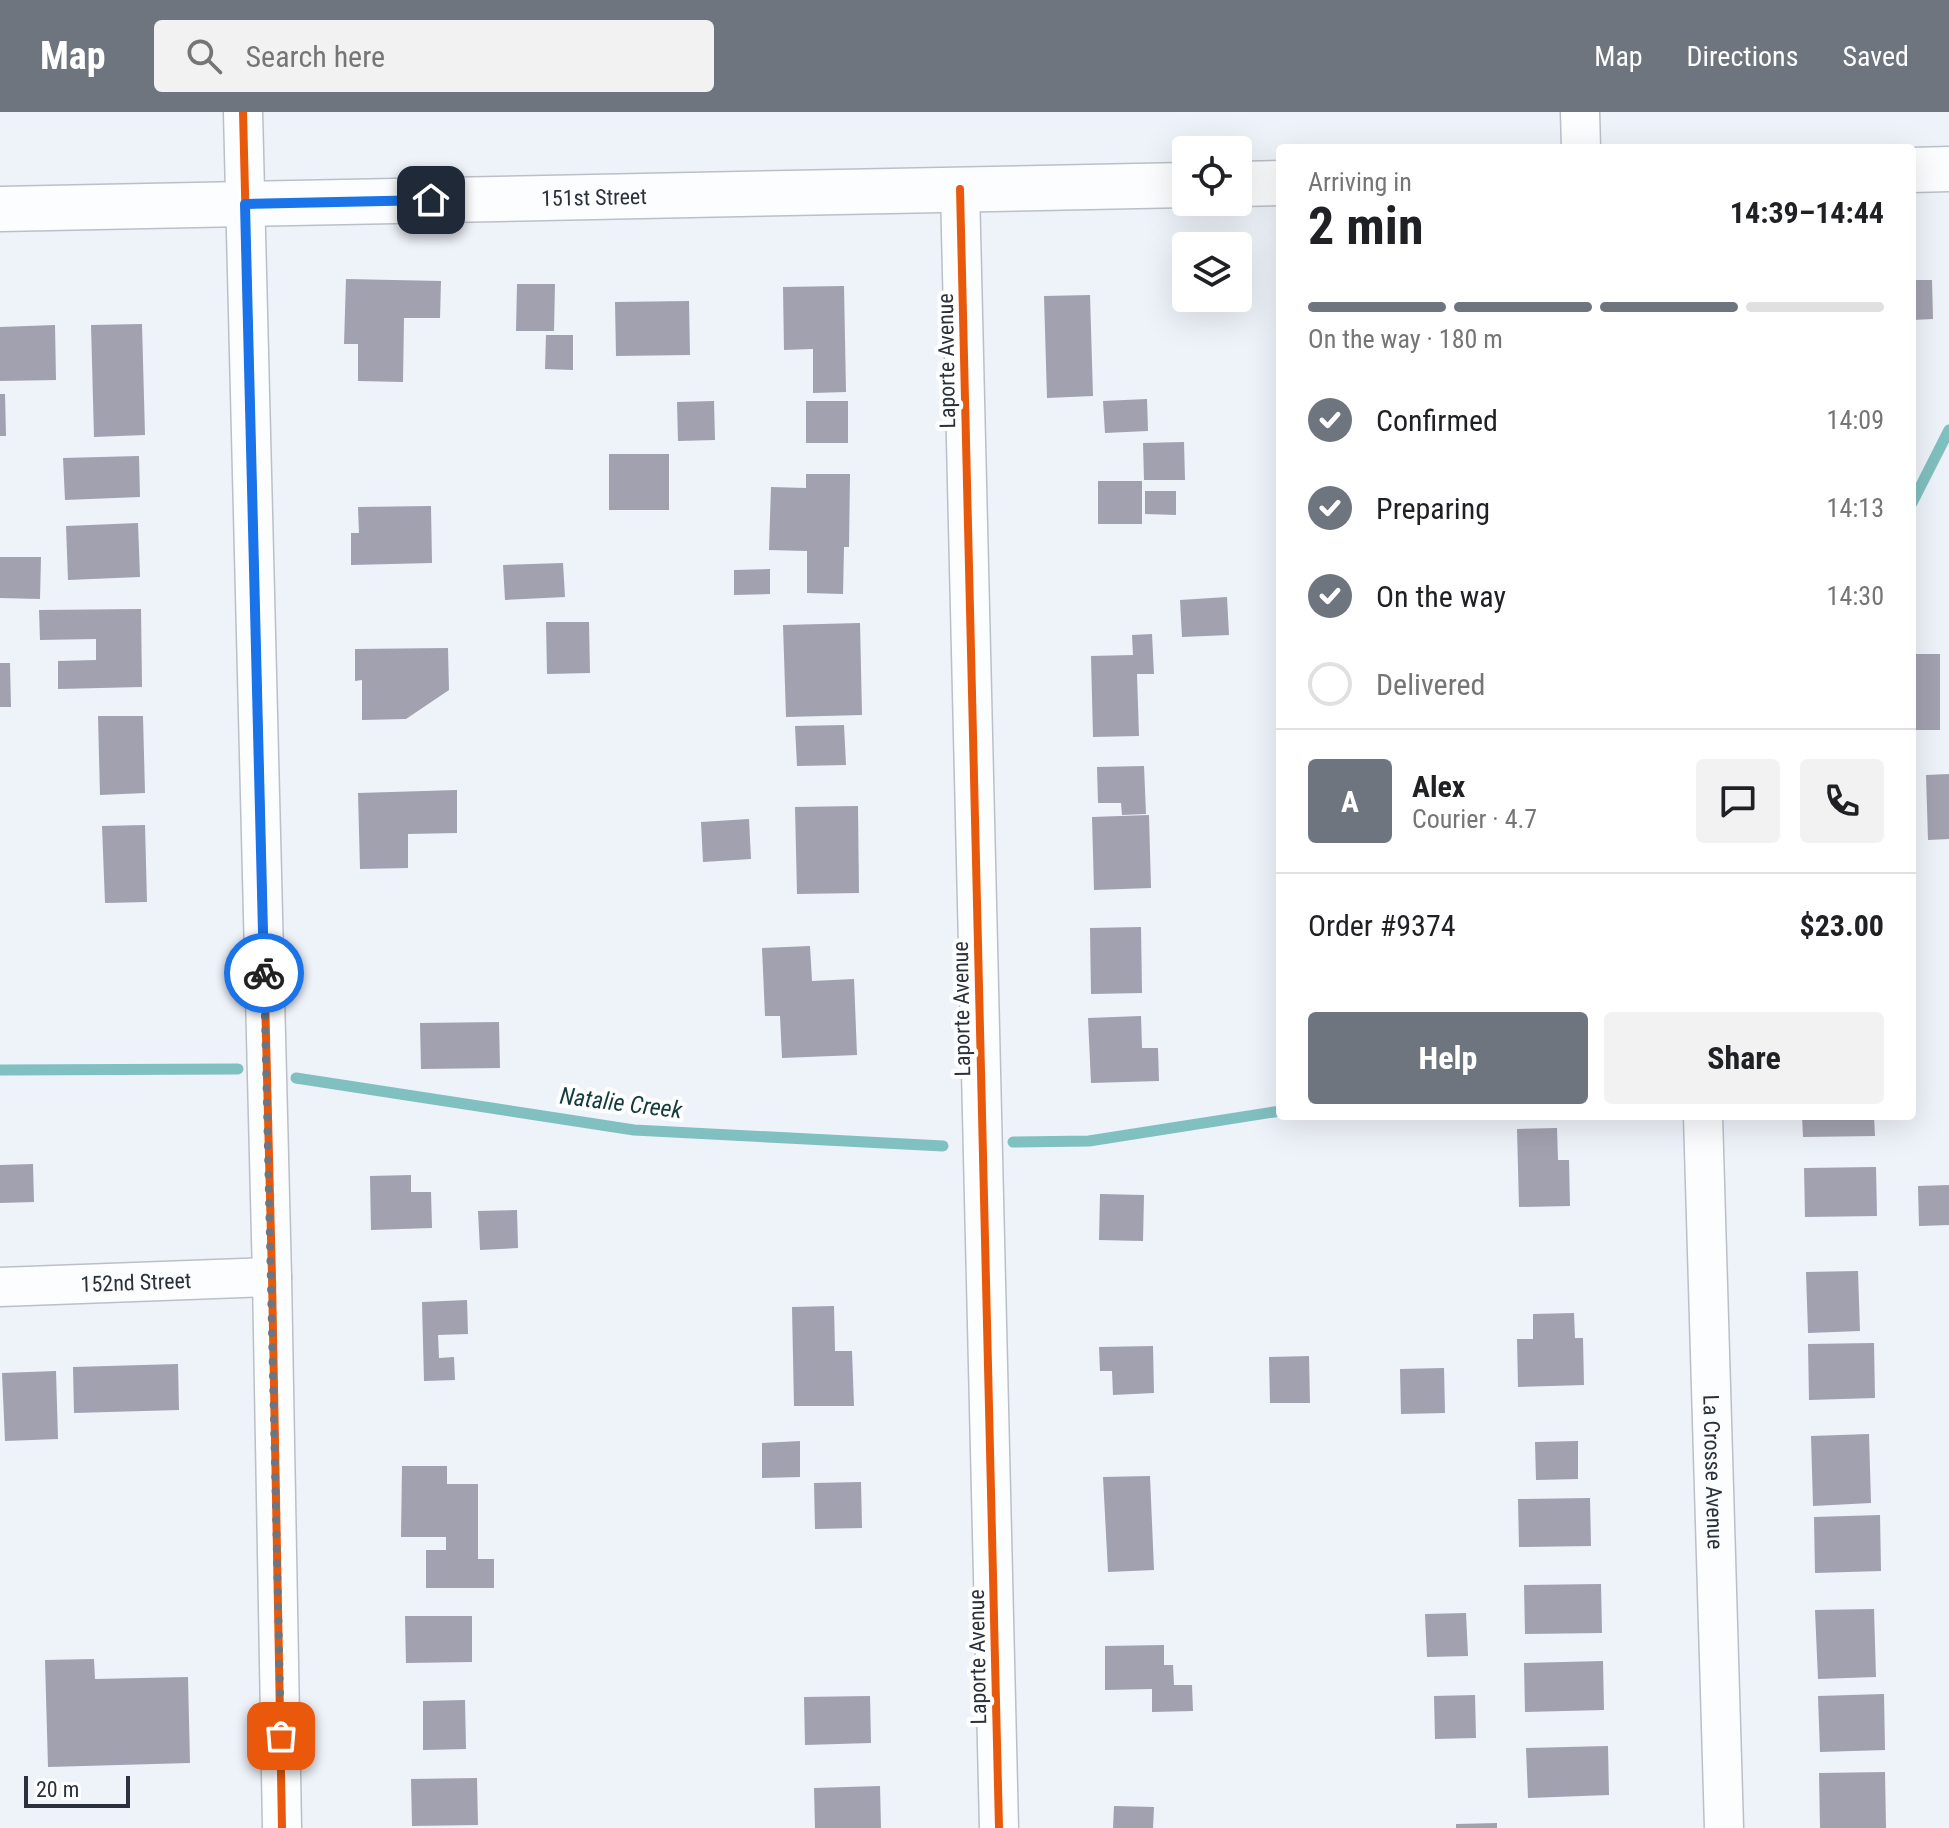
<!DOCTYPE html>
<html lang="en">
<head>
<meta charset="utf-8">
<style>
	:root { --surface:#fff; --page:#f2f2f2; --text:#202124; --muted:#757577; --line:#e0e0e0; --accent:#6f757e }
	body { margin:0; font-family:"Roboto Condensed",sans-serif; background:var(--page); color:var(--text); height:100vh; display:flex; flex-direction:column; font-size:30px; white-space:nowrap }
	* { box-sizing:border-box; margin:0 }
	p { font-size:26px; color:var(--muted) }
	.icon { flex:none; width:44px; height:44px; fill:none; stroke:currentColor; stroke-width:2; stroke-linecap:round; stroke-linejoin:round }
	.map { position:relative; flex:1; overflow:hidden }
	.details { position:absolute; left:1276px; top:32px; width:640px; height:976px; display:flex; flex-direction:column; background:var(--surface); border-radius:8px; box-shadow:0 8px 32px #0002 }
	.details>* { flex:none }
	.controls { position:absolute; left:1172px; top:24px; display:grid; gap:16px }
	.controls a { display:grid; place-items:center; width:80px; height:80px; border-radius:8px; background:var(--surface); box-shadow:0 8px 32px #0002; font-size:40px }
	.scale { position:absolute; left:24px; bottom:20px; width:106px; box-sizing:border-box; padding-left:8px; border:4px solid #2a313c; border-top:0; font-size:22px; line-height:28px; white-space:nowrap; color:#2a313c; -webkit-text-stroke:6px #fff; paint-order:stroke }
	.pin { position:absolute; display:grid; place-items:center; width:68px; height:68px; color:#fff; margin:-34px; border-radius:16px; box-shadow:0 4px 12px #0006 }
	.courier { position:absolute; display:grid; place-items:center; width:80px; height:80px; margin:-40px; border:6px solid #1a73e8; border-radius:50%; background:#fff; color:#222; box-shadow:0 2px 10px #0007 }
	.headline em { font-style:normal; font-weight:700 }
	.headline div { display:flex; flex-direction:column-reverse }
	.headline { display:flex; align-items:center; justify-content:space-between; height:136px; padding:0 32px }
	h1 { font-size:52px; font-weight:700; line-height:60px }
	.bar { display:grid; grid-template-columns:repeat(4,1fr); gap:12px 8px; align-content:center; height:96px; padding:0 32px }
	.bar i { height:10px; border-radius:6px; background:var(--line) }
	.bar .selected { background:var(--accent) }
	.bar p { grid-column:span 4 }
	.line { display:flex; align-items:center; gap:20px; padding:0 32px; border-top:2px solid var(--line) }
	.line div { flex:1 }
	.round { display:grid; place-items:center; flex:none; width:84px; height:84px; border-radius:8px; background:var(--page) }
	ol { padding:0 32px; list-style:none }
	li { display:flex; align-items:center; gap:24px; height:88px }
	li p { margin-inline-start:auto }
	li .icon { padding:8px; border-radius:50%; background:var(--accent); color:#fff; stroke-width:4 }
	li:last-child { color:var(--muted) }
	li i { width:44px; height:44px; border:4px solid var(--line); border-radius:50% }
	.cta { display:flex; gap:16px; margin-top:auto; padding:16px 32px }
	.cta a { flex:1; height:92px; border-radius:8px; background:var(--accent); color:#fff; font-size:32px; font-weight:700; line-height:92px; text-align:center }
	.cta a+a { background:var(--page); color:var(--text) }
	header { display:flex; align-items:center; gap:48px; box-sizing:border-box; height:112px; padding:0 40px; background:var(--accent); color:#fff }
	header strong { font-size:38px }
	nav { display:flex; gap:44px; margin-inline-start:auto; font-size:28px }
	.search { width:560px; height:72px; background:var(--page); display:flex; align-items:center; gap:20px; box-sizing:border-box; padding:0 28px; border-radius:8px; color:var(--muted); font-size:30px }
	.map>svg:first-child { display:block }
	.lines { fill:none; stroke-linecap:round; stroke-linejoin:round }
	.stream { stroke:#81c0c0; stroke-width:11 }
	.building { fill:#a2a1af }
	.street-casing { stroke:#bbc0c8; stroke-width:41 }
	.secondary-casing { stroke:#bbc0c8; stroke-width:47 }
	.street { stroke:#fcfdfe; stroke-width:38 }
	.secondary { stroke:#fcfdfe; stroke-width:44 }
	.cycleway-casing { stroke:#fff; stroke-width:13 }
	.cycleway { stroke:#e8590c; stroke-width:8 }
	.done { stroke:#6f757e; stroke-width:8; stroke-dasharray:0 14.4 }
	.route { stroke:#1a73e8; stroke-width:10 }
	.labels { text-anchor:middle; stroke-width:8; stroke-linejoin:round; paint-order:stroke }
	.street-label { font-size:22px; fill:#2a313c; stroke:#fff }
	.water-label { font-size:24px; font-style:italic; fill:#123c3b; stroke:#fff }
</style>
</head>
<body>
<header>
<strong>Map</strong>
<div class="search"><svg class="icon" aria-label="search" viewBox="0 0 24 24"><circle cx="10" cy="10" r="6"/><path d="M15 15l6 6"/></svg>Search here</div>
<nav><a>Map</a><a>Directions</a><a>Saved</a></nav>
</header>
<div class="map">
<svg width="1949" height="1716" viewBox="0 0 1949 1716">
	<rect width="100%" height="100%" fill="#eef2f9"/>
	<g class="lines">
		<path class="stream" d="M1912,391L1949,318
			M0,958L238,957
			M296,966L634,1018L943,1034
			M1013,1030L1089,1029L1280,999"/>
	</g>
	<path class="building" d="M346,167L441,169L440,206H404L403,270L358,269V232H344Z
		M1912,168H1932L1933,207L1912,208Z
		M517,172H555L554,219H516Z
		M844,174L846,280L813,281V237L784,238L783,175Z
		M1090,183L1093,284L1047,286L1044,184Z
		M689,189L690,243L616,244L615,190Z
		M142,212L145,323L94,325L91,213Z
		M55,213L56,268L0,269V215Z
		M546,223H573V258L545,257Z
		M0,282H5L6,324H0Z
		M1147,287L1148,319L1105,321L1103,289Z
		M714,289L715,328L678,329L677,290Z
		M806,289H848V331H806Z
		M1184,330L1185,368H1144L1143,331Z
		M609,342H669V398H609Z
		M139,344L140,385L65,388L63,346Z
		M806,362H850L849,435H844L843,482L807,481V439L769,438L771,375L806,376Z
		M1098,369H1142V412H1098Z
		M1145,379H1176V403L1145,402Z
		M431,394L432,451L351,453V421H359L358,395Z
		M138,411L140,465L68,468L66,414Z
		M0,445H41L40,487L0,486Z
		M563,451L565,485L505,488L503,453Z
		M770,457V482L734,483V458Z
		M1227,485L1229,523L1182,525L1180,488Z
		M141,497L142,575L58,577V549L96,548V527L40,528L39,498Z
		M546,510H589L590,561L547,562Z
		M860,511L862,603L786,605L783,513Z
		M1152,522L1154,562H1137L1139,624L1093,625L1091,544L1133,543L1132,523Z
		M448,536L449,578L406,607L362,608V568L355,569V537Z
		M1912,542H1940V618H1912Z
		M0,551H10L11,595H0Z
		M98,604H143L145,681L100,683Z
		M844,613L846,653L797,654L795,614Z
		M1144,654L1146,702L1122,703L1121,691H1098L1097,655Z
		M1949,662V727L1928,728L1926,663Z
		M457,678V721L408,722V756L360,757L358,681Z
		M858,694L859,781L797,782L795,695Z
		M1149,703L1151,776L1094,778L1092,705Z
		M749,707L751,747L703,750L701,710Z
		M145,713L147,790L105,791L102,714Z
		M1141,815L1142,881L1091,882L1090,816Z
		M810,834L812,869L854,867L857,943L782,946L780,904H765L762,836Z
		M1141,904L1142,936H1158L1159,969L1091,971L1088,906Z
		M499,910L500,956L421,957L420,911Z
		M1802,1004H1874L1875,1024L1803,1025Z
		M1557,1016L1558,1048H1569L1570,1094L1519,1095L1517,1017Z
		M33,1052L34,1090L0,1091V1053Z
		M1876,1055L1877,1104L1805,1105L1804,1056Z
		M411,1063V1080H431L432,1116L371,1118L370,1064Z
		M1949,1073V1113L1919,1114L1918,1074Z
		M1100,1082L1144,1083L1143,1129L1099,1128Z
		M517,1098L518,1136L480,1138L478,1099Z
		M1858,1159L1860,1219L1808,1221L1806,1160Z
		M467,1188L468,1222L438,1223L439,1246L454,1245L455,1268L424,1269L422,1190Z
		M834,1194L835,1239H852L854,1294H794L792,1195Z
		M1574,1201L1575,1226H1583L1584,1273L1518,1275L1517,1227H1533V1202Z
		M1874,1231L1875,1286L1809,1288L1808,1232Z
		M1153,1234L1154,1281L1113,1283L1112,1259H1100L1099,1235Z
		M1309,1244L1310,1291H1270L1269,1245Z
		M178,1252L179,1298L74,1301L73,1255Z
		M1444,1256L1445,1301L1401,1302L1400,1257Z
		M56,1259L58,1327L5,1329L2,1261Z
		M1869,1322L1871,1391L1813,1394L1811,1324Z
		M800,1329V1365L762,1366V1331Z
		M1578,1329V1367L1536,1368L1535,1330Z
		M402,1354H447V1372H478V1447H494V1476H426V1438H446V1425H401Z
		M1150,1364L1154,1458L1108,1460L1103,1365Z
		M861,1370L862,1416L815,1417L814,1371Z
		M1590,1386L1591,1434L1519,1435L1518,1387Z
		M1880,1403L1881,1459L1815,1461L1814,1405Z
		M1601,1472L1602,1521L1525,1522L1524,1473Z
		M1874,1497L1876,1565L1818,1567L1815,1498Z
		M1466,1501L1468,1544L1427,1545L1425,1502Z
		M405,1504H472V1550L406,1551Z
		M1164,1533V1553H1173L1174,1573H1192L1193,1599L1152,1600V1577L1105,1578V1534Z
		M94,1547L95,1567L188,1565L190,1651L48,1655L45,1548Z
		M1603,1549L1604,1598L1525,1600L1524,1551Z
		M1884,1582L1885,1638L1820,1640L1818,1584Z
		M1475,1583L1476,1626L1435,1627L1434,1584Z
		M870,1584L871,1631L805,1633L804,1585Z
		M465,1588L466,1637L423,1638V1589Z
		M1608,1634L1609,1683L1528,1686L1526,1636Z
		M1885,1660L1886,1716H1820L1819,1661Z
		M477,1666L478,1713L412,1714L411,1667Z
		M880,1674L881,1716H815L814,1676Z
		M1114,1694L1154,1695L1153,1716H1113Z
		M1497,1711V1716H1456V1712Z"/>
	<g class="lines">
		<g class="street-casing">
			<g id="street">
				<path d="M243,0L272,1165L282,1716"/>
				<path d="M1580,0L1581,36"/>
				<path d="M960,77L999,1716"/>
				<path id="s1" d="M1703,1004L1724,1716"/>
				<path id="s2" d="M0,1175L272,1165"/>
			</g>
		</g>
		<g class="secondary-casing">
			<g id="secondary">
				<path d="M1912,58L1949,57"/>
				<path d="M1238,72L1280,71"/>
				<path id="s3" d="M0,97L1186,73"/>
			</g>
		</g>
		<use href="#street" class="street"/>
		<use href="#secondary" class="secondary"/>
		<g class="cycleway-casing">
			<path id="cycleway" d="M243,0L272,1165L282,1716
				M960,77L999,1716"/>
		</g>
		<use href="#cycleway" class="cycleway"/>
	</g>
	<g class="lines">
		<path class="done" d="M264,861L281,1624"/>
		<path class="route" d="M264,861L245,92L431,88"/>
	</g>
	<g class="labels">
		<g class="street-label">
			<text dy="8" stroke="none"><textPath href="#s3" startOffset="594">151st Street</textPath></text>
			<text transform="translate(946 249) rotate(-91)" y="8">Laporte Avenue</text>
			<text transform="translate(961 897) rotate(-91)" y="8">Laporte Avenue</text>
			<text dy="8" stroke="none"><textPath href="#s2" startOffset="136">152nd Street</textPath></text>
			<text dy="8" stroke="none"><textPath href="#s1" startOffset="356">La Crosse Avenue</textPath></text>
			<text transform="translate(977 1545) rotate(-91)" y="8">Laporte Avenue</text>
		</g>
		<g class="water-label">
			<text transform="translate(621 991) rotate(7)" y="8">Natalie Creek</text>
		</g>
	</g>
</svg>
<div class="controls">
<a><svg class="icon" aria-label="locate" viewBox="0 0 24 24"><circle cx="12" cy="12" r="6"/><path d="M12 2v4M12 18v4M2 12h4M18 12h4"/></svg></a>
<a><svg class="icon" aria-label="layers" viewBox="0 0 24 24"><path d="M12 4l9 5-9 5-9-5zM3 14l9 5 9-5"/></svg></a>
</div>
<div class="scale">20 m</div>
<div class="pin" style="left:281px;top:1624px;background:#ea580c"><svg class="icon" aria-label="bag" viewBox="0 0 24 24"><path d="M5 8h14l-1 12H6zM9 8a3 3 0 0 1 6 0"/></svg></div>
<div class="pin" style="left:431px;top:88px;background:#1f2937"><svg class="icon" aria-label="home" viewBox="0 0 24 24"><path d="M3 11l9-7 9 7M6 9v11h12V9"/></svg></div>
<div class="courier" style="left:264px;top:861px"><svg class="icon" aria-label="bike" viewBox="0 0 24 24"><circle cx="6" cy="16" r="4"/><circle cx="18" cy="16" r="4"/><path d="M6 16l4-8h5l3 8M10 8l3 8H6M13 5h3"/></svg></div>
<section class="details">
<div class="headline"><div><h1>2 min</h1><p>Arriving in</p></div><em>14:39–14:44</em></div>
<div class="bar"><i class="selected"></i><i class="selected"></i><i class="selected"></i><i></i><p>On the way · 180 m</p></div>
<ol>
<li><svg class="icon" aria-label="check" viewBox="0 0 24 24"><path d="M5 12l5 5 9-10"/></svg>Confirmed<p>14:09</p></li>
<li><svg class="icon" aria-label="check" viewBox="0 0 24 24"><path d="M5 12l5 5 9-10"/></svg>Preparing<p>14:13</p></li>
<li><svg class="icon" aria-label="check" viewBox="0 0 24 24"><path d="M5 12l5 5 9-10"/></svg>On the way<p>14:30</p></li>
<li><i></i>Delivered</li>
</ol>
<div class="line" style="height:144px"><b class="round" style="background:var(--accent);color:#fff">A</b><div><b>Alex</b><p>Courier · 4.7</p></div><a class="round"><svg class="icon" aria-label="chat" viewBox="0 0 24 24"><path d="M4 5h16v11H9l-5 4z"/></svg></a><a class="round"><svg class="icon" aria-label="phone" viewBox="0 0 24 24"><path d="M5 4h4l2 5-3 2q2 4 5 5l2-3 5 2v4C11 20 4 13 5 4z"/></svg></a></div>
<div class="line" style="height:104px"><div>Order #9374</div><b>$23.00</b></div>
<div class="cta"><a>Help</a><a>Share</a></div>
</section>
</div>
</body>
</html>
